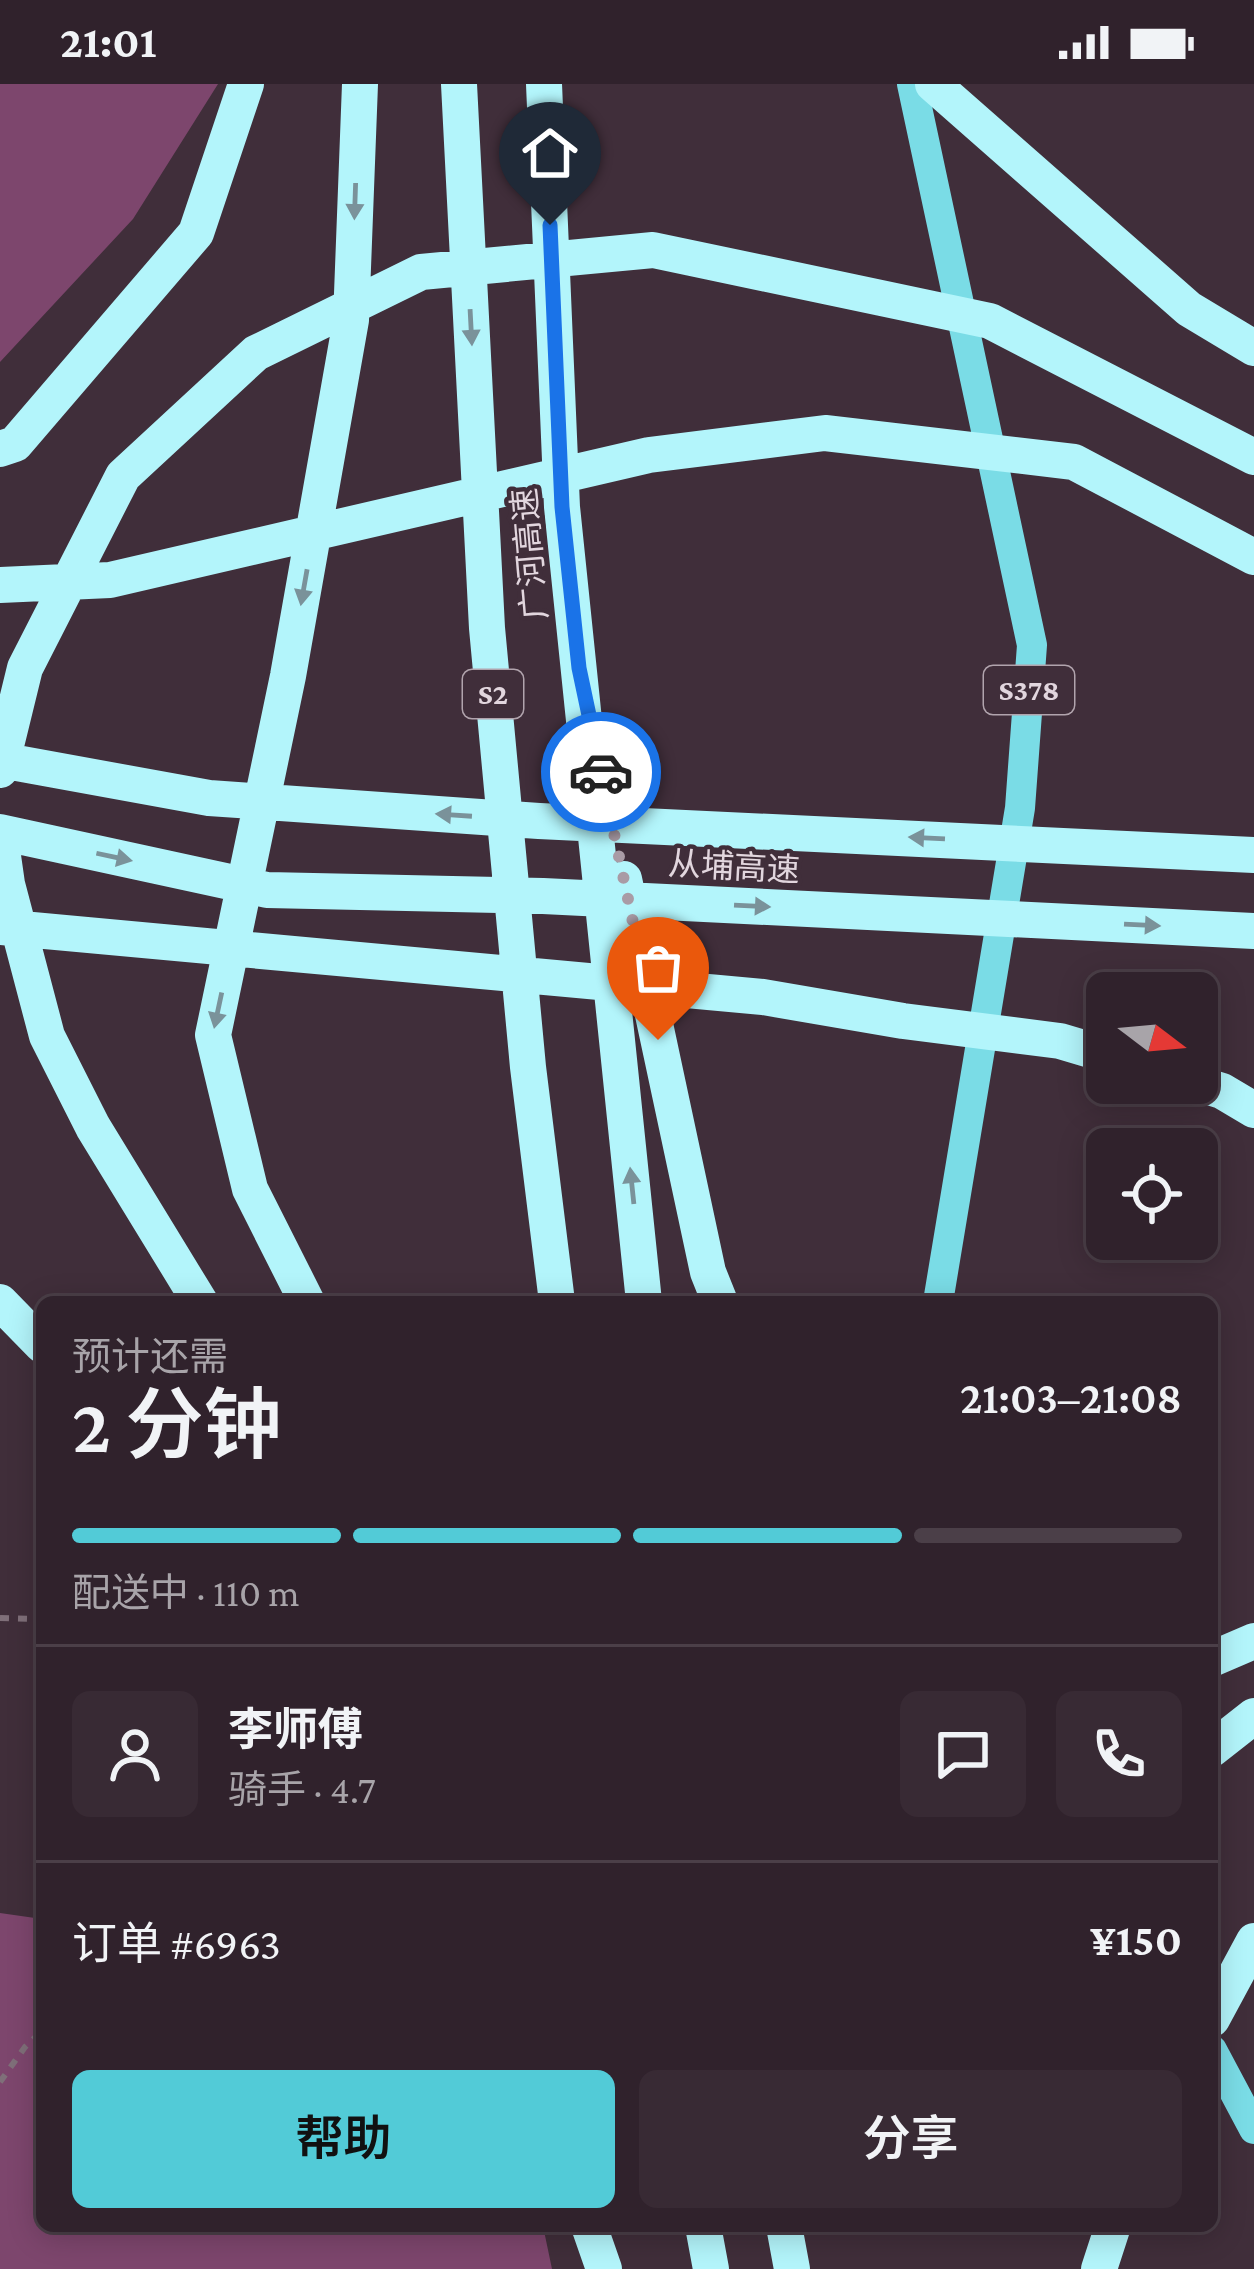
<!DOCTYPE html>
<html lang="zh">
<head>
<meta charset="utf-8">
<style>
	:root { --surface:#30222c; --page:#382a34; --text:#f1f3f6; --muted:#a8a4a9; --line:#4b3f48; --accent:#52cbd7 }
	body { margin:0; font-family:"Crimson Pro","Noto Sans SC",serif; background:var(--page); color:var(--text); height:100vh; display:flex; flex-direction:column; font-size:45px; white-space:nowrap }
	* { box-sizing:border-box; margin:0 }
	p { font-size:39px; color:var(--muted) }
	.icon { flex:none; width:66px; height:66px; fill:none; stroke:currentColor; stroke-width:2; stroke-linecap:round; stroke-linejoin:round }
	.map { position:relative; flex:1; overflow:hidden }
	.details { position:absolute; left:36px; top:1212px; width:1182px; height:936px; display:flex; flex-direction:column; background:var(--surface); border-radius:18px; box-shadow:0 6px 30px #0003,0 0 0 3px var(--line) }
	.details>* { flex:none }
	.needle { width:78px; rotate:106deg }
	.controls { position:absolute; left:1086px; top:888px; display:grid; gap:24px }
	.controls a { display:grid; place-items:center; width:132px; height:132px; border-radius:18px; background:var(--surface); box-shadow:0 6px 30px #0003,0 0 0 3px var(--line); font-size:60px }
	.pin { position:absolute; display:grid; place-items:center; width:102px; height:102px; color:#fff; margin:-123px -51px; border-radius:50% 50% 50% 0; rotate:-45deg; box-shadow:0 0 12px #0007 }
	.pin .icon { rotate:45deg }
	.courier { position:absolute; display:grid; place-items:center; width:120px; height:120px; margin:-60px; border:9px solid #1a73e8; border-radius:50%; background:#fff; color:#222; box-shadow:0 3px 15px #0007 }
	.head em { font-style:normal; font-weight:600 }
	.head div { display:flex; flex-direction:column-reverse }
	.head { display:flex; align-items:center; justify-content:space-between; height:204px; padding:0 36px }
	h1 { font-size:78px; font-weight:600; line-height:90px }
	.bar { display:grid; grid-template-columns:repeat(4,1fr); gap:18px 12px; align-content:center; height:144px; padding:0 36px }
	.bar i { height:15px; border-radius:9px; background:var(--line) }
	.bar .current { background:var(--accent) }
	.bar p { grid-column:span 4 }
	.line { display:flex; align-items:center; gap:30px; padding:0 36px; border-top:3px solid var(--line) }
	.line div { flex:1 }
	.round { display:grid; place-items:center; flex:none; width:126px; height:126px; border-radius:18px; background:var(--page) }
	.cta { display:flex; gap:24px; margin-top:auto; padding:24px 36px }
	.cta a { flex:1; height:138px; border-radius:18px; background:var(--accent); color:#111; font-size:48px; font-weight:600; line-height:138px; text-align:center }
	.cta a+a { background:var(--page); color:var(--text) }
	.status { display:flex; justify-content:space-between; align-items:center; height:84px; padding:0 60px; background:var(--surface); direction:ltr }
	.status svg { height:33px; fill:currentColor }
	.map>svg:first-child { display:block }
	.green { fill:#7d466d }
	.lines { fill:none; stroke-linecap:round; stroke-linejoin:round }
	.path { stroke:#7f6f79; stroke-width:6; stroke-dasharray:9 9; stroke-linecap:butt }
	.primary { stroke:#7adce6; stroke-width:30 }
	.motorway { stroke:#b3f5fb; stroke-width:36 }
	.oneway { fill:#7a929a }
	.done { stroke:#a99ba5; stroke-width:12; stroke-dasharray:0 21.6 }
	.route { stroke:#1a73e8; stroke-width:15 }
	.labels { text-anchor:middle; stroke-width:9; stroke-linejoin:round; paint-order:stroke }
	.shield { fill:#402e3a; stroke:#b1a4ad; stroke-width:3 }
	.shield-label { font-size:30px; font-weight:bold; fill:#e2d6de }
	.street-label { font-size:33px; fill:#e2d6de; stroke:#402e3a }
</style>
</head>
<body>
<div class="status"><b>21:01</b><svg viewBox="0 0 49 12"><path d="M0 12V9h3v3zM5 12V6h3v6zM10 12V3h3v9zM15 12V0h3v12zM26 1h20v11H26zM47 4h2v5h-2z"/></svg></div>
<div class="map">
<svg width="1254" height="2185" viewBox="0 0 1254 2185">
	<rect width="100%" height="100%" fill="#402e3a"/>
	<path class="green" d="M0,0H218L133,135L0,278Z
		M0,1829L42,1835V2142H543L552,2185H0Z"/>
	<g class="lines">
		<path class="path" d="M0,1534L42,1535
			M0,1998L25,1963L42,1947"/>
		<path class="primary" d="M912,0L1032,561L1020,724L938,1218
			M1212,1966L1254,2045"/>
		<path class="motorway" d="M459,0L487,544L528,983L557,1218
			M544,0L562,423L644,1218
			M933,0L1189,225L1254,264
			M0,365L15,360L196,149L246,0
			M0,501L110,496L649,371L825,349L1074,378L1254,473
			M0,676L209,714L539,737L1254,771
			M0,686L25,584L123,392L256,269L421,188L653,166L990,237L1254,373
			M0,748L267,806L543,812L1254,847
			M0,751L7,800L47,952L93,1043L200,1218
			M624,795L708,1188L720,1218
			M0,843L763,913L903,937L1060,957L1107,971
			M1196,999L1222,1007L1254,1026
			M0,1218L42,1261
			M307,1218L250,1105L213,951L288,592L351,236L360,0
			M1212,1575L1254,1557
			M1212,1665L1254,1632
			M1212,1935L1254,1857
			M589,2142L604,2185
			M703,2142L711,2185
			M784,2142L792,2185
			M1099,2185L1113,2142"/>
	</g>
	<defs><path id="oneway-solid" d="M-6-.8H1V-3.2L6.5 0L1 3.2V.8H-6Z" transform="scale(3)"/></defs>
	<g class="oneway">
		<use href="#oneway-solid" transform="translate(355 117) rotate(92)"/>
		<use href="#oneway-solid" transform="translate(471 243) rotate(87)"/>
		<use href="#oneway-solid" transform="translate(304 503) rotate(100)"/>
		<use href="#oneway-solid" transform="translate(454 731) rotate(-176)"/>
		<use href="#oneway-solid" transform="translate(927 754) rotate(-177)"/>
		<use href="#oneway-solid" transform="translate(114 773) rotate(12)"/>
		<use href="#oneway-solid" transform="translate(752 822) rotate(3)"/>
		<use href="#oneway-solid" transform="translate(1142 841) rotate(3)"/>
		<use href="#oneway-solid" transform="translate(218 926) rotate(102)"/>
		<use href="#oneway-solid" transform="translate(632 1102) rotate(-96)"/>
	</g>
	<g class="lines">
		<path class="done" d="M601,688L658,956"/>
		<path class="route" d="M550,141L562,423L579,584L601,688"/>
	</g>
	<g class="labels">
		<g class="shield">
			<rect x="984" y="582" width="90" height="48" rx="9"/>
			<rect x="463" y="586" width="60" height="48" rx="9"/>
		</g>
		<g class="shield-label">
			<text x="1029" y="616">S378</text>
			<text x="493" y="620">S2</text>
		</g>
		<g class="street-label">
			<text transform="translate(529 470) rotate(-95)" y="12">广河高速</text>
			<text transform="translate(734 782) rotate(3)" y="12">从埔高速</text>
		</g>
	</g>
</svg>
<div class="controls">
<a><svg class="needle" viewBox="-14 -14 28 28"><path d="M0-13l5 13h-10z" fill="#e53935"/><path d="M0 13l5-13h-10z" fill="#a8a4a9"/></svg></a>
<a><svg class="icon" aria-label="locate" viewBox="0 0 24 24"><circle cx="12" cy="12" r="6"/><path d="M12 2v4M12 18v4M2 12h4M18 12h4"/></svg></a>
</div>
<div class="pin" style="left:658px;top:956px;background:#ea580c"><svg class="icon" aria-label="bag" viewBox="0 0 24 24"><path d="M5 8h14l-1 12H6zM9 8a3 3 0 0 1 6 0"/></svg></div>
<div class="pin" style="left:550px;top:141px;background:#1f2937"><svg class="icon" aria-label="home" viewBox="0 0 24 24"><path d="M3 11l9-7 9 7M6 9v11h12V9"/></svg></div>
<div class="courier" style="left:601px;top:688px"><svg class="icon" aria-label="car" viewBox="0 0 24 24"><path d="M5 17H2v-5l4-1 3-4h7l3 4 3 1v5h-3M9 17h6M6 11h13"/><circle cx="7" cy="17" r="2"/><circle cx="17" cy="17" r="2"/></svg></div>
<section class="details">
<div class="head"><div><h1>2 分钟</h1><p>预计还需</p></div><em>21:03–21:08</em></div>
<div class="bar"><i class="current"></i><i class="current"></i><i class="current"></i><i></i><p>配送中 · 110 m</p></div>
<div class="line" style="height:216px"><a class="round"><svg class="icon" aria-label="person" viewBox="0 0 24 24"><circle cx="12" cy="8" r="4"/><path d="M4 21q1-7 8-7t8 7"/></svg></a><div><b>李师傅</b><p>骑手 · 4.7</p></div><a class="round"><svg class="icon" aria-label="chat" viewBox="0 0 24 24"><path d="M4 5h16v11H9l-5 4z"/></svg></a><a class="round"><svg class="icon" aria-label="phone" viewBox="0 0 24 24"><path d="M5 4h4l2 5-3 2q2 4 5 5l2-3 5 2v4C11 20 4 13 5 4z"/></svg></a></div>
<div class="line" style="height:156px"><div>订单 #6963</div><b>¥150</b></div>
<div class="cta"><a>帮助</a><a>分享</a></div>
</section>
</div>
</body>
</html>
